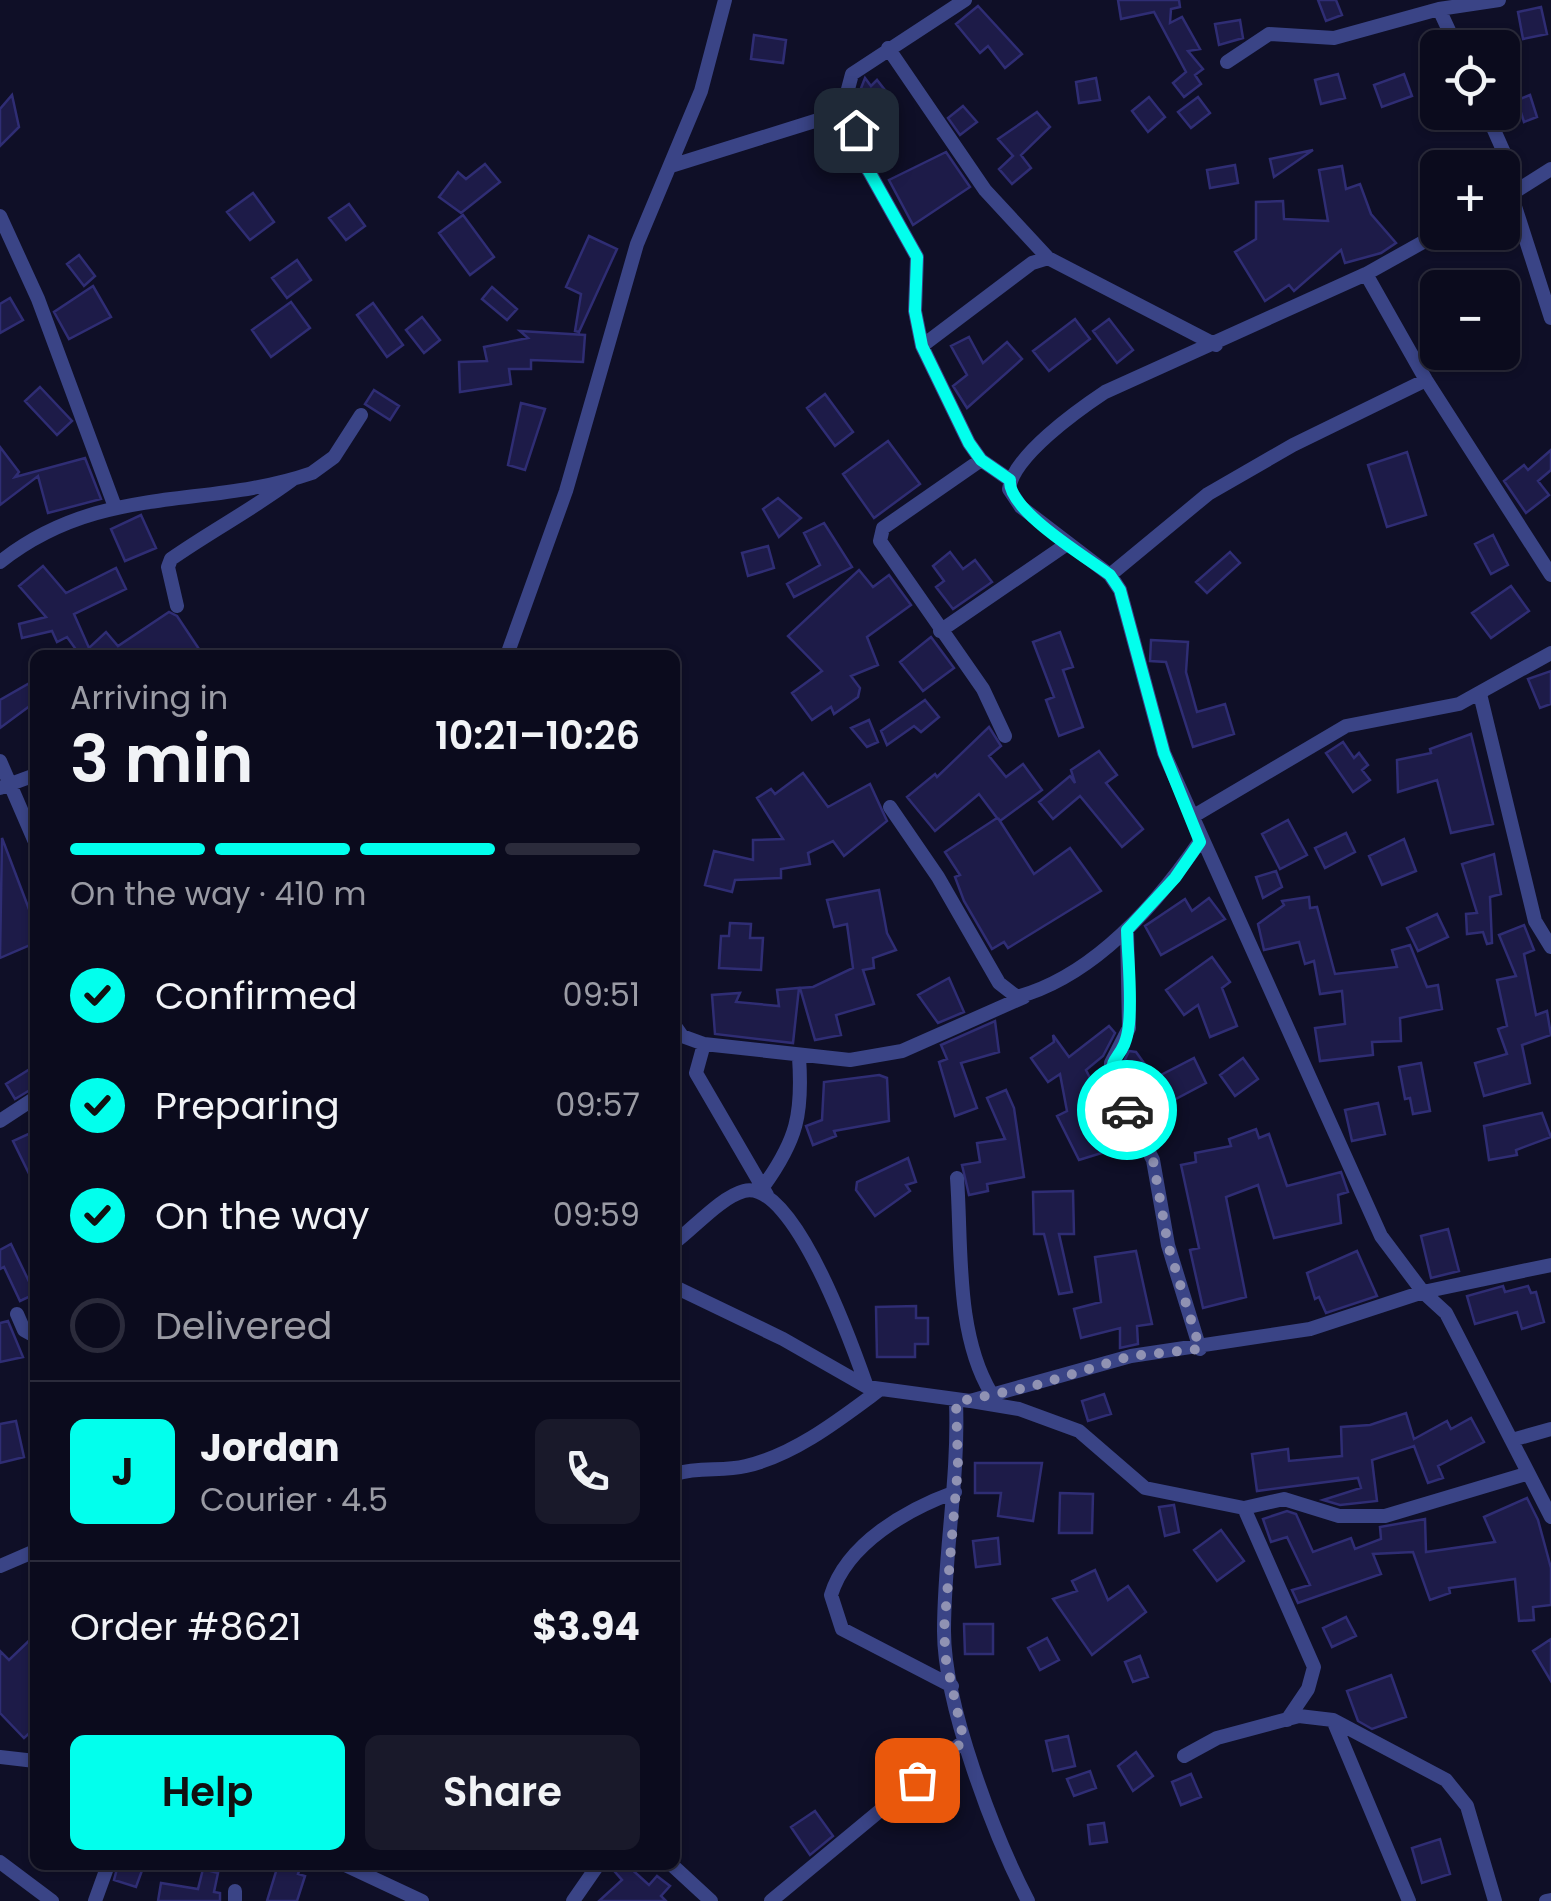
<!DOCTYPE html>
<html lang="en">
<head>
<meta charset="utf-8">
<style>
	:root { --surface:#0b0b1d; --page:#19192a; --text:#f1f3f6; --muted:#9a9ba4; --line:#2b2b3b; --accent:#02ffed }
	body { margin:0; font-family:Poppins,sans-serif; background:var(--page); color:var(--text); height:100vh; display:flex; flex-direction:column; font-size:38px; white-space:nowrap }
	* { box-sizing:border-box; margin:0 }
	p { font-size:32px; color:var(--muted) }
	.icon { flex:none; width:55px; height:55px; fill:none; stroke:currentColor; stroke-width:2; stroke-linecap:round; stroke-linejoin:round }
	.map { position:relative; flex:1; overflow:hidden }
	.details { position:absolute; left:30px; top:650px; width:650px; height:1220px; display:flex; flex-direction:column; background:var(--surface); border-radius:15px; box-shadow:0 2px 8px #0004,0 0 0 2px var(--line) }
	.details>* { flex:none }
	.fabs { position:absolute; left:1420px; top:30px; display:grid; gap:20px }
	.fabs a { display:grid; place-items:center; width:100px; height:100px; border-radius:15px; background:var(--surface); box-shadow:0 2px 8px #0004,0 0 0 2px var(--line); font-size:50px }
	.pin { position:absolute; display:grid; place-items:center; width:85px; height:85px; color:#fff; margin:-42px; border-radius:20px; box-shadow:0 5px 15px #0006 }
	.courier { position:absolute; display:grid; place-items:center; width:100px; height:100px; margin:-50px; border:8px solid #02ffed; border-radius:50%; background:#fff; color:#222; box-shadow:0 2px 12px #0007 }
	.head em { font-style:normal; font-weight:600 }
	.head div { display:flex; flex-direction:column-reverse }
	.head { display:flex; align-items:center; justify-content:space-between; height:170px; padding:0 40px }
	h1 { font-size:65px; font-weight:600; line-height:75px }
	.bar { display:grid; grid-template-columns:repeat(4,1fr); gap:15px 10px; align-content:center; height:120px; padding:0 40px }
	.bar i { height:12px; border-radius:8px; background:var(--line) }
	.bar .selected { background:var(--accent) }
	.bar p { grid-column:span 4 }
	.line { display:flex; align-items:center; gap:25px; padding:0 40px; border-top:2px solid var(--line) }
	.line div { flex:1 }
	.round { display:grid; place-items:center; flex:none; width:105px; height:105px; border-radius:15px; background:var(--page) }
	ol { padding:0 40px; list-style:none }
	li { display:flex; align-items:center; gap:30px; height:110px }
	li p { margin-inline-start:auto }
	li .icon { padding:10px; border-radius:50%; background:var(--accent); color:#111; stroke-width:4 }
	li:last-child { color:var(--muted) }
	li i { width:55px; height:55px; border:5px solid var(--line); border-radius:50% }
	.cta { display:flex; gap:20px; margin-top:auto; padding:20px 40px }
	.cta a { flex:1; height:115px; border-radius:15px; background:var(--accent); color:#111; font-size:40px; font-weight:600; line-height:115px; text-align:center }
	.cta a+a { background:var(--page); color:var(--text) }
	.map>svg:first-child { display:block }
	.building { fill:#1d1b48; stroke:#2f2d74; stroke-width:2.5 }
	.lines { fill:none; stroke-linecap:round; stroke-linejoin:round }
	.minor { stroke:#3a4486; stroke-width:14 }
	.done { stroke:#9092b3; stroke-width:10; stroke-dasharray:0 18 }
	.route { stroke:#02ffed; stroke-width:12 }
</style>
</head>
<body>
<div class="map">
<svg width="1551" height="1901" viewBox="0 0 1551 1901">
	<rect width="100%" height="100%" fill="#0f0f27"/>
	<path class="building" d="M1118,0H1179L1180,7L1171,9L1170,23L1182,17L1200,49L1188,51L1203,69L1195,75L1201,84L1184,97L1173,83L1186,72L1154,12L1121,19Z
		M1318,0H1336L1342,15L1326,21Z
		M978,6L1022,54L1005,68L988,46L980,53L956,24Z
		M1541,7L1547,34L1523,39L1518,12Z
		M1240,20L1243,38L1219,45L1215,24Z
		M754,35L786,40L783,63L751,59Z
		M1338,74L1345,98L1321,104L1315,80Z
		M1404,74L1412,96L1382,107L1374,85Z
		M865,78L871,86L877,80L892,99L867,119L858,96Z
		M1096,78L1100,100L1079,103L1076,82Z
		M12,95L19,127L0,146V109Z
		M1530,95L1537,117L1524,122L1517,100Z
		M1149,97L1165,117L1148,132L1132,111Z
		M1198,97L1210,113L1191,128L1178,112Z
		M963,106L977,122L960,135L948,118Z
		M1037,112L1050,127L1021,155L1031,168L1012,184L999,169L1013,156L998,139Z
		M1313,150L1274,177L1270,159Z
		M946,152L970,187L913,225L889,180Z
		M485,164L500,182L461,213L439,197L458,172L466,179Z
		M1235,165L1238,183L1210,188L1207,170Z
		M1342,166L1346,189L1360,184L1371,214L1396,243L1381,253L1345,263L1341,250L1294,291L1289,285L1265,301L1235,252L1256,239V202L1283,201L1284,219L1328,221L1319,170Z
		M253,193L274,222L250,240L227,212Z
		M349,204L365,226L346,240L329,218Z
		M463,215L494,257L470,275L439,233Z
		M589,236L617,249L579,332L575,331L581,294L566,287Z
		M79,255L95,276L84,286L67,264Z
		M297,260L311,280L287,298L272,278Z
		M93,286L111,317L69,339L54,312Z
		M492,287L517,309L507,320L482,299Z
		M10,298L23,320L0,333V304Z
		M291,302L310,328L271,357L252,330Z
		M373,303L403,345L387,357L357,315Z
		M422,317L440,340L424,353L406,330Z
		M1075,319L1090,339L1049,371L1033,351Z
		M1109,319L1133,350L1117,363L1093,331Z
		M520,331L585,335L583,362L531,360V369H509L511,384L460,392L459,362L487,361L484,347L528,338Z
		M969,337L983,363L1007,342L1022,359L967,408L953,386L967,375L951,346Z
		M40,387L72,421L57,435L25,401Z
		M374,390L399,406L390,420L365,404Z
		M825,394L853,432L835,446L807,408Z
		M521,403L545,409L525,470L508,465Z
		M888,441L920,484L874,518L843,474Z
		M0,447L19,472L15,477L85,458L101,499L48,513L38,476L0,505Z
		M1551,450V470L1538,481L1549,495L1526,513L1504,481L1524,465L1528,470Z
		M1407,452L1426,515L1387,527L1368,465Z
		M778,498L801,518L779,537L763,509Z
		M141,515L156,548L125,561L111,529Z
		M824,523L852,567L794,597L787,584L820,565L804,533Z
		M1493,535L1508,565L1491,574L1475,544Z
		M768,546L774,568L748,576L742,553Z
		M950,552L963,569L975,560L992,582L953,609L936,587L944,581L933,566Z
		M1230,552L1240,563L1207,593L1196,582Z
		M43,566L66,593L116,568L126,589L74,614L89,648L106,632L118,646L169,612L177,616L203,655H80L67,637L57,642L52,631L22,638L19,624L46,617L19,586Z
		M859,570L873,587L889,575L911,605L867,637L878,665L851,676L860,688L858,697L834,714L831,707L812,720L792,693L822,671L788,636Z
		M1511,586L1529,611L1491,638L1472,613Z
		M1060,632L1073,667L1063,670L1083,727L1059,736L1046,700L1054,697L1033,642Z
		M931,637L954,668L923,691L900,662Z
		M1151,640L1188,642L1186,672L1197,712L1225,704L1234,734L1193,747L1166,662L1150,661Z
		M1551,671V704L1540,708L1528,679Z
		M35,680V702L0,728V700Z
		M925,700L939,717L921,732L914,726L887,745L881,731Z
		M869,720L878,742L867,747L851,728Z
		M989,727L1001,746L989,756L1006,777L1023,764L1042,790L1000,821L998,818L1034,874L1070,848L1101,891L1008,948L1004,942L992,949L964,901L955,877L960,875L945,852L997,818L979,794L935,831L907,797L935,774L937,777Z
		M1471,734L1493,824L1451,833L1437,780L1398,792L1397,760L1431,753L1430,749Z
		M1343,742L1354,758L1359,753L1368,765L1362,770L1370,780L1353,792L1326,753Z
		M1099,751L1117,775L1106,783L1143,829L1122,847L1080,796L1053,819L1039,802L1070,776L1075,783L1071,770Z
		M803,773L828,807L870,784L887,821L844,856L833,841L808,853L810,864L781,869V878L735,880L732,892L705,885L714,851L753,860V840L783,839L757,798L771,789L775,794Z
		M1288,820L1307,855L1280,869L1262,834Z
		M1346,833L1355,852L1325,868L1315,848Z
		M2,838L35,925V943L0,958Z
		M1404,839L1416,871L1382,885L1369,856Z
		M1494,854L1501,894L1490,897L1492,943L1487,944L1483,932L1467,934L1466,914L1477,913L1462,864Z
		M1276,871L1282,887L1263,898L1256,877Z
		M879,890L887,933L896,950L873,958L874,968L863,970L874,1004L836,1015L841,1035L815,1040L800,988L813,987L853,968L847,924L834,927L827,900Z
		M1309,897L1310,908L1317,907L1335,974L1397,967L1392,950L1410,945L1427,987L1438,985L1442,1009L1400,1018L1401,1041L1372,1042L1373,1055L1320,1061L1315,1028L1345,1024L1342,991L1320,994L1314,961L1305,964L1299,942L1264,950L1258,924L1284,905L1282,901Z
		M1209,898L1225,919L1161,955L1145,926L1185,899L1192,911Z
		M1437,914L1448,937L1418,951L1407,928Z
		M730,923L751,924L750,938H763L761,970L719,968L721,936H729Z
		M1524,925L1534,950L1524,954L1536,1015L1547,1011L1551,1035L1522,1045L1530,1083L1484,1096L1475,1063L1507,1054L1498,1029L1507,1026L1497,980L1516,976L1499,935Z
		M1212,957L1230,982L1222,988L1237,1026L1210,1037L1198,1005L1184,1015L1166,990Z
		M949,978L964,1012L938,1023L918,995Z
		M799,988L793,1043L715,1034L712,995L740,993L736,1002L779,1006L777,990Z
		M995,1021L999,1052L961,1063L977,1108L955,1116L939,1062L947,1059L941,1045Z
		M1109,1026L1115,1033L1103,1056L1086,1070L1121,1139L1117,1141L1121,1147L1079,1160L1057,1116L1067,1111L1060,1074L1048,1082L1031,1058L1054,1042L1053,1035L1069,1057Z
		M1129,1051L1136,1052L1149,1070L1133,1082L1122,1066Z
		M1194,1058L1206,1083L1170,1102L1157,1077Z
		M1243,1058L1258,1079L1235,1096L1220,1075Z
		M1421,1063L1430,1111L1413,1114L1410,1098L1405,1099L1399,1067Z
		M30,1069L35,1087L15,1099L6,1084Z
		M879,1075L887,1078L889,1121L834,1131L836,1136L813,1145L806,1126L822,1120L824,1082Z
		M1006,1090L1014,1108L1024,1177L987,1184L988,1191L969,1195L962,1165L980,1162L977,1143L1005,1139L987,1098Z
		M1378,1103L1385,1134L1352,1141L1345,1110Z
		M1542,1113L1551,1137L1516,1150L1517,1155L1489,1160L1484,1126Z
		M1256,1129L1259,1138L1269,1134L1287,1186L1341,1172L1348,1192L1338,1195L1341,1223L1274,1238L1258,1185L1226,1197L1246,1297L1203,1308L1190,1250L1199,1248L1181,1165L1196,1162L1195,1153L1231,1146L1229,1139Z
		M35,1131V1186L13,1141Z
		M908,1158L916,1182L906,1185L910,1191L875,1216L856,1190L857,1182Z
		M1073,1191L1074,1234H1059L1072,1292L1059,1294L1044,1234H1034L1033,1192Z
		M1448,1229L1459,1271L1431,1278L1421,1236Z
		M11,1244L35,1294L20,1301L4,1267L0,1269V1250Z
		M1136,1251L1152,1324L1137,1326L1138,1344L1120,1348V1328L1081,1338L1074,1309L1101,1302L1095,1257Z
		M1357,1251L1377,1296L1326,1313L1319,1297L1315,1299L1307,1273Z
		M1503,1286L1505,1292L1528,1286L1531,1293L1536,1292L1544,1322L1522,1329L1517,1312L1475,1324L1467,1296Z
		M916,1306V1318H928V1344H915V1357H877L876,1307Z
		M8,1321L23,1357L0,1362V1323Z
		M1104,1394L1111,1414L1088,1421L1082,1401Z
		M1406,1413L1414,1439L1447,1421L1451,1429L1471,1418L1484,1442L1438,1466L1443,1478L1428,1483L1414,1446L1372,1460L1377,1501L1340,1505L1323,1500L1361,1488L1358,1478L1257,1491L1252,1454L1288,1449L1289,1461L1342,1456L1341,1427L1370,1425Z
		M16,1421L24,1457L0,1463V1424Z
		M975,1463H1042L1033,1521L998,1516L1001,1493H975Z
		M1060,1493L1093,1494L1092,1533H1059Z
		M1527,1498L1538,1520L1551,1568V1605L1533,1607L1534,1620L1519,1621L1515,1579L1449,1588L1450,1593L1430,1600L1413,1552L1373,1554L1381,1574L1298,1603L1292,1590L1310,1585L1287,1537L1271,1542L1263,1519L1287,1511L1296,1514L1313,1552L1351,1538L1355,1549L1381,1539L1380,1527L1425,1519L1426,1552L1495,1542L1484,1517Z
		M1174,1505L1179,1532L1165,1536L1159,1507Z
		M1221,1530L1244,1561L1217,1581L1194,1550Z
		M998,1538L1000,1564L976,1567L973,1541Z
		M1095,1570L1108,1600L1128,1586L1146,1612L1092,1655L1053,1599L1077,1591L1072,1581Z
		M1346,1617L1356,1636L1332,1647L1323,1628Z
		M964,1624H993V1654H965Z
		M35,1635V1728L24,1738L0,1713V1651L9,1660Z
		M1047,1638L1059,1660L1040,1670L1028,1648Z
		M1551,1639V1681L1533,1651Z
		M1140,1656L1148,1677L1133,1682L1125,1662Z
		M1391,1675L1406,1717L1372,1729L1358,1721L1347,1691Z
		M1068,1736L1075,1766L1053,1771L1046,1741Z
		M1136,1752L1153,1776L1133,1791L1118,1766Z
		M1090,1771L1096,1788L1074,1796L1067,1779Z
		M1191,1774L1201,1797L1181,1805L1172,1782Z
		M815,1811L833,1836L810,1855L791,1827Z
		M1104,1823L1107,1842L1090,1844L1088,1825Z
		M1440,1839L1450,1874L1422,1883L1412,1848Z
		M118,1865H144L136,1887L114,1880Z
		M278,1865H301L298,1874L305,1876L297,1901H267Z
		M609,1865H627L649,1885L657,1876L670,1886L661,1896L666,1901H599L622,1880Z
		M203,1869L218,1873L214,1892L220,1893V1901H158L161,1883L198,1889Z"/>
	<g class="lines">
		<path class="minor" d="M1439,9L1457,48
			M888,48L985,190L1048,258
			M1227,62L1269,34L1334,38L1439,9L1499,0
			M846,93L866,166L917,257L915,311L922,346L969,443L981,460L1010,480
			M1486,112L1506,157L1511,194L1551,318
			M674,165L834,115L843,108L852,74L965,0
			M1508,196L1551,169
			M0,216L38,299L115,507
			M1441,232L1366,274L1105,392C1078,410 1013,456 1009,489L1021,507L1110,575L1120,590L1164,753L1381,1236L1423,1292L1446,1313L1551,1517
			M1366,274L1426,380L1551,575
			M922,346L1032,263L1048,258L1216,345
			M981,460L883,528L880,541L983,689L1005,736
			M0,562C101,482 205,510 312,473L334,457L361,415
			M1110,575L1208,494L1293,445L1426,380
			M177,606L168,567L171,559C211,531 253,509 292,480
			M940,631L1067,544
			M507,655L566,491L637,244L701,91L725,0
			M1480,694L1535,921L1551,947
			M0,761L35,842
			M0,788L35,775
			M890,807L938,877L999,983L1017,997C1094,976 1156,905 1200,841
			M1192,817L1346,726L1459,704L1551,653
			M1127,930L1129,1028L1111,1063V1077L1153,1160L1168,1245L1200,1349
			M675,1026L682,1036L704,1044L850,1060L902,1051L1024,997
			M704,1044L696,1073L767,1195
			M0,1121L35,1098
			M957,1178C962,1246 955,1333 991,1393
			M763,1187C797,1140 803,1114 799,1057
			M675,1242C694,1228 721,1197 744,1191C794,1178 854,1350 867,1387
			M675,1287L783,1339L867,1387L970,1401L1131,1356L1310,1329L1423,1292L1551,1265
			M17,1314L24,1330L35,1336
			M971,1401L1019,1409L1079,1431L1145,1488L1244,1508L1284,1499L1339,1516H1385L1526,1474
			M956,1402C959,1479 944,1554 944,1631C944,1705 994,1835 1028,1901
			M1512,1440L1551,1429
			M675,1474C700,1466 722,1472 746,1466C794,1455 839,1420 878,1391
			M1244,1508L1314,1667L1308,1689L1287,1720
			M0,1566L35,1551
			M952,1686L842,1629L831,1595C847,1543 908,1509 955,1492
			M1333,1720L1409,1901
			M1184,1756L1217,1738L1299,1716L1333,1720L1446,1780L1467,1806L1495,1901
			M0,1757L35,1761
			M0,1862L52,1901
			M345,1865L422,1901
			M672,1865L711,1901
			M95,1901L108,1865
			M235,1901V1891
			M573,1901L598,1865
			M771,1901L964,1741
			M1546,1901L1551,1900"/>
	</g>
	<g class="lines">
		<path class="done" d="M917,1780L964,1741L946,1660L944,1630L958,1466L956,1402L1030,1387L1131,1356L1200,1349L1168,1245L1153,1160L1127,1110"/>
		<path class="route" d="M856,130L866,166L917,257L915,311L922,346L969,443L981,460L1010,480C1007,510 1086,557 1110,575L1120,590L1164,753L1200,842L1175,878L1127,930C1128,961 1132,994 1129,1024C1124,1072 1095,1047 1127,1110"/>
	</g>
</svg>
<div class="fabs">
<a><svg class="icon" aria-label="locate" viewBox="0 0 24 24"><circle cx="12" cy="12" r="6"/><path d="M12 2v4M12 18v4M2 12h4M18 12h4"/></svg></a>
<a>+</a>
<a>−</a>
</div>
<div class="pin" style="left:917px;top:1780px;background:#ea580c"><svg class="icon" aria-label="bag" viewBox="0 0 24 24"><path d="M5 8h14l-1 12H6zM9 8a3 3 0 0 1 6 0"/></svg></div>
<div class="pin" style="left:856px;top:130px;background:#1f2937"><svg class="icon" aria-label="home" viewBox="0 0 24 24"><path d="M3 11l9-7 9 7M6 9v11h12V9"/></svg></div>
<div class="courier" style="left:1127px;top:1110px"><svg class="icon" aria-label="car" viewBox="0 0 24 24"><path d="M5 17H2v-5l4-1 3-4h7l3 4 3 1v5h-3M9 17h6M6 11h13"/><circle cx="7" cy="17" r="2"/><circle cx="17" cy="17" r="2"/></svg></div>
<section class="details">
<div class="head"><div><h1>3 min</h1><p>Arriving in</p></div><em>10:21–10:26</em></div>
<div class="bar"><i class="selected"></i><i class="selected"></i><i class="selected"></i><i></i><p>On the way · 410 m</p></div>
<ol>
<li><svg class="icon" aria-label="check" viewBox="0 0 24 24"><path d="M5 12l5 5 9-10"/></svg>Confirmed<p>09:51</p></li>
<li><svg class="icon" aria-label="check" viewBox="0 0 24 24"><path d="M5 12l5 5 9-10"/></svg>Preparing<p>09:57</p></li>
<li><svg class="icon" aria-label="check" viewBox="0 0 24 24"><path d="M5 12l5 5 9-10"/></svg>On the way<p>09:59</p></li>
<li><i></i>Delivered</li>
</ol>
<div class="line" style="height:180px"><b class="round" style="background:var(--accent);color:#111">J</b><div><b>Jordan</b><p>Courier · 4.5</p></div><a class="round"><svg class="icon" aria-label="phone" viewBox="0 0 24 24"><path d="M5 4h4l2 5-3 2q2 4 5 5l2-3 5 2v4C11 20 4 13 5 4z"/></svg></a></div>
<div class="line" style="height:130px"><div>Order #8621</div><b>$3.94</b></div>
<div class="cta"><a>Help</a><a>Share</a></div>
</section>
</div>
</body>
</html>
